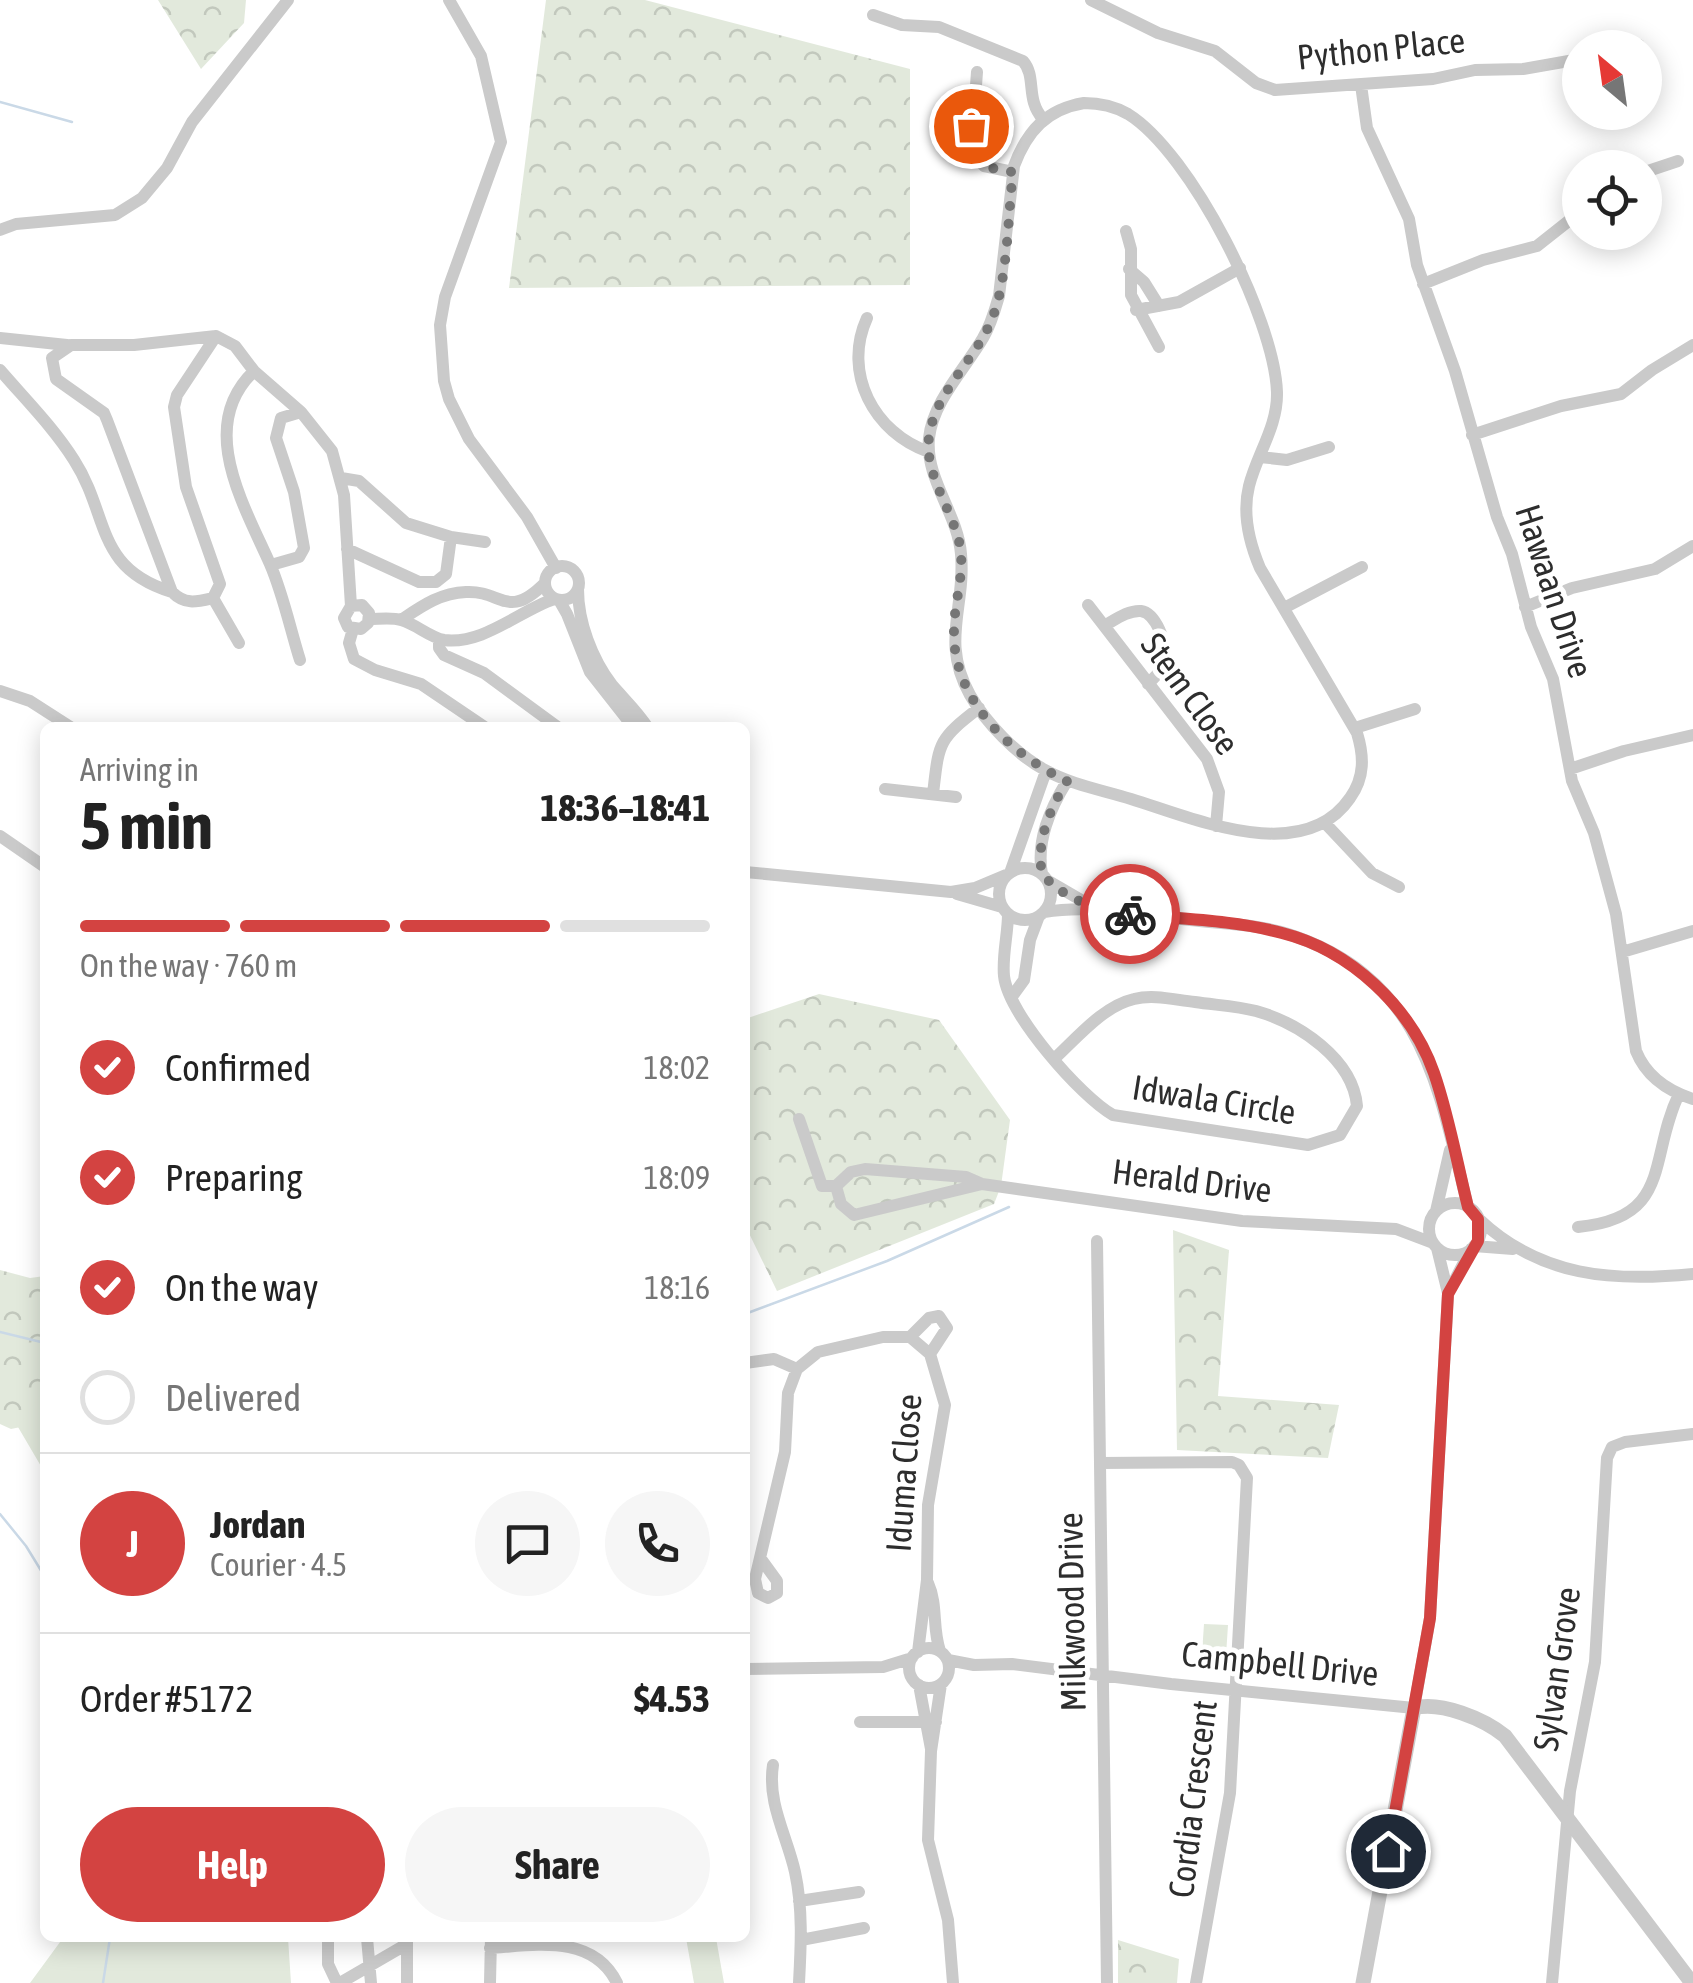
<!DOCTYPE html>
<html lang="en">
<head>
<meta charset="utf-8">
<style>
	:root { --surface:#fff; --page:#f6f6f6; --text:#222; --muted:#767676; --line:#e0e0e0; --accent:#d34341 }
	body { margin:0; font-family:"Asap Condensed",sans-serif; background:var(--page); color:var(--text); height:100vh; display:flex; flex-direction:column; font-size:38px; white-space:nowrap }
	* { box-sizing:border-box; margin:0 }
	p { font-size:32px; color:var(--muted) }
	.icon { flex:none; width:55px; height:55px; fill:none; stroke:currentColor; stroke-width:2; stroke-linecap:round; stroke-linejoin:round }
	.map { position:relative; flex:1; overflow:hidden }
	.sheet { position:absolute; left:40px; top:722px; width:710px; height:1220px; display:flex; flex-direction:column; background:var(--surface); border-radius:15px; box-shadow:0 5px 25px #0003 }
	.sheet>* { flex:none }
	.needle { width:65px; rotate:331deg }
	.tools { position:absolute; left:1562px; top:30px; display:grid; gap:20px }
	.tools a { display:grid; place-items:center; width:100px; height:100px; border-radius:50%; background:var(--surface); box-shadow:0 5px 25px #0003; font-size:50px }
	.pin { position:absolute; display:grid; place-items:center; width:85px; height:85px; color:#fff; margin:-42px; border:5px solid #fff; border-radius:50%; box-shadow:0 2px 10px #0007 }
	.courier { position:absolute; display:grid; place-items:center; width:100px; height:100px; margin:-50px; border:8px solid #d34341; border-radius:50%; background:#fff; color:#222; box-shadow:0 2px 12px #0007 }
	.headline em { font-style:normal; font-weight:700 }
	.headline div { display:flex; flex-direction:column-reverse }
	.headline { display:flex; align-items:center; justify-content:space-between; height:170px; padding:0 40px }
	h1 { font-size:65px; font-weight:700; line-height:75px }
	.bar { display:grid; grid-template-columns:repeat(4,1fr); gap:15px 10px; align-content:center; height:120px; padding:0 40px }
	.bar i { height:12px; border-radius:8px; background:var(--line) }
	.bar .current { background:var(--accent) }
	.bar p { grid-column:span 4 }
	.line { display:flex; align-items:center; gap:25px; padding:0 40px; border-top:2px solid var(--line) }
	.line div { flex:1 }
	.round { display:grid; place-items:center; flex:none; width:105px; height:105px; border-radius:52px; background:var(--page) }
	ol { padding:0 40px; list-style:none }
	li { display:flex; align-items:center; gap:30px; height:110px }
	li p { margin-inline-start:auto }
	li .icon { padding:10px; border-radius:50%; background:var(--accent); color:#fff; stroke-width:4 }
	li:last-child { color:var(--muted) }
	li i { width:55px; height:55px; border:5px solid var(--line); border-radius:50% }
	.action { display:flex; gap:20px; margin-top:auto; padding:20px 40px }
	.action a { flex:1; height:115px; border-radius:60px; background:var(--accent); color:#fff; font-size:40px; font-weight:700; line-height:115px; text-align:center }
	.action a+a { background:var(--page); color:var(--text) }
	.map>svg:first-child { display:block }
	.forest { fill:url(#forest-crowns) }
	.green { fill:#e2e9dc }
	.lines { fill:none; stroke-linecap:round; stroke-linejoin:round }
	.stream { stroke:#cad9e7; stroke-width:2.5 }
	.minor { stroke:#cacaca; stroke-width:12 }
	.tertiary { stroke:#cacaca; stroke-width:15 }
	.done { stroke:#767676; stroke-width:10; stroke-dasharray:0 18 }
	.route { stroke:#d34341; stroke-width:12 }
	.labels { text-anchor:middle; stroke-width:10; stroke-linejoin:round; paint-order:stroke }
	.street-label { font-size:35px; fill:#2d2d2d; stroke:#fff }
</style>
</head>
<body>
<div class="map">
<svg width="1693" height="1983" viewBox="0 0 1693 1983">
	<defs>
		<pattern id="forest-crowns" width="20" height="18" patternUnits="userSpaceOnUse" patternTransform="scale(2.5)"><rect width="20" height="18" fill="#e2e9dc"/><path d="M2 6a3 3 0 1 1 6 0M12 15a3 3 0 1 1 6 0" fill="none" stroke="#c2c8bd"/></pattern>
	</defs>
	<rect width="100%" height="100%" fill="#fff"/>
	<path class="forest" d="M158,0H246L244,23L201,69Z
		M546,0H645L910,69V285L509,288Z
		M819,994L939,1020L1010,1120L1001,1186L994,1204L777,1291L745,1225V1019Z
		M1173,1230L1229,1250L1218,1396L1339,1405L1328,1458L1177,1450Z
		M0,1270L30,1278L45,1276V1442L40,1423L11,1429L0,1424Z
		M1118,1940L1179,1959L1177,1983H1118Z"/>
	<path class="green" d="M45,1388V1473L18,1427Z
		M1204,1624L1228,1625L1225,1671L1201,1669Z
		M63,1938H288L291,1983H30Z
		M686,1938H716L724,1983H694Z"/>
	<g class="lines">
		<path class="stream" d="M0,102L72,122
			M745,1314L887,1261L1009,1207
			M0,1332L45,1343
			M0,1514L26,1546L45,1577
			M103,1983L110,1938"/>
		<path class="minor" d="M449,0L481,56L501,142L445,297L440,325L444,381L449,399L469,439L527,517L556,568
			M1091,0L1158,33L1215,51L1256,83L1275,90L1433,79L1475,70L1523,69L1580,59
			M873,15L902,25L939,27L1023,61C1037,77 1025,99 1043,119
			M1631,48L1639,45
			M977,72L971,152L984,166L1013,172
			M1361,85L1367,128L1409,219L1417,265L1455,371L1497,517L1512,554L1531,627L1553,679L1572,781L1594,833L1616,914L1636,1051C1646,1076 1668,1091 1693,1099
			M1084,103C1100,103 1114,106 1128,114C1191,153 1274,318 1277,392C1278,426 1257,454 1249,486C1242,514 1249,542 1260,568L1357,733C1364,756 1365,777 1350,798C1303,867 1193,818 1131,799C1102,790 1072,785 1045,770C1017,755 986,723 970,695C940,641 966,607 961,554C958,514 925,479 929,438C933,401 965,369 983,338C991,325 995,310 999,296L1014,166C1027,131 1047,109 1084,103Z
			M1645,172L1678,161
			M0,230L16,224L115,215L142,198L167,168L192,122L288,0
			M1126,231L1131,249V295L1159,347
			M1129,269L1144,282L1159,306
			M1423,284L1483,260L1537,246L1580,212
			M1136,310L1179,302L1240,268
			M867,318C842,373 874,433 929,452
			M216,336L177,395L174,407L186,487L220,584L213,598C196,602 185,605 172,592L107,420L104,413L56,379L52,358L71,345H134L216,336L235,346L254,371L301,412L332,451L344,495L351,606L344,618L348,627L361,629L368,623L369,613L362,605L351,606
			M0,338L67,345
			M0,370C25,399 54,428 74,460C110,516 94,568 172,592
			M254,371C196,426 244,505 270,564C283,594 290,628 300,660
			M1472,435L1561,406L1621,394L1652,370L1693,345
			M1260,457L1287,460L1329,447
			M341,478L359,481L406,523L451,537L446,574L436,582H419L347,549
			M451,537L485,542
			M271,565L299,557L304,548L294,492L276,438L281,418L301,412
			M545 583a17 17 0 1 1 34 0a17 17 0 1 1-34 0Z
			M578,589C578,622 592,659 612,685C624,699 638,712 648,728
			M213,598L239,643
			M559,600L567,614L590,672L634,728
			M1088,605L1207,759L1219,792L1216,826
			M1525,607L1572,588L1655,569L1693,546
			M1284,608L1362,567
			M369,619C379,619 392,617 401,620C416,624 429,637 444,640C483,645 519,611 554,599
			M401,620C422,606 440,593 466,592C502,590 507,621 545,583
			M1104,626C1115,620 1128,610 1141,611C1156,613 1167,644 1166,658C1165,669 1155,676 1148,684
			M353,629L349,643L354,659L375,670L421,684L486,728
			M439,639V648L444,655L484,673L559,728
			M0,691L30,701L72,728
			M1355,728L1415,709
			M1570,769L1624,751L1693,735
			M885,789L956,797
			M933,794C939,743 937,740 979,708
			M1324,822L1372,873L1399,887
			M0,836L45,867
			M999 894a26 26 0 1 1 52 0a26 26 0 1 1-52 0Z
			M745,872L951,892L975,888L1006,875
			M1010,873L1046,771
			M1042,874C1036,841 1050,809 1067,781
			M1050,882L1093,907
			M957,894L1002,907
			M1044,912C1092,904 1142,915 1190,920C1222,924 1257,924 1288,934C1424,978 1438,1087 1468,1207
			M1008,914C1008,934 1002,956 1004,976C1008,1014 1081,1097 1113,1115L1308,1145L1340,1135L1357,1106C1353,1059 1299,1023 1256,1011C1237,1006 1215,1005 1195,1002C1175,1000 1154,994 1134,999C1103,1006 1077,1038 1054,1059
			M1622,952L1693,931
			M1011,998L1024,980L1030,940L1039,916
			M799,1119L822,1186H836
			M982,1184L854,1215L841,1204L836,1186L851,1172L865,1169L966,1177L982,1184L1242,1221L1396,1229L1433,1243
			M1429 1229a26 26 0 1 1 52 0a26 26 0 1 1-52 0Z
			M1436,1211L1450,1150
			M1479,1219C1540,1277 1613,1282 1693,1274
			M1578,1227C1673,1218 1648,1158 1679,1094
			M1097,1241L1107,1983
			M1474,1246L1513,1249
			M1448,1293L1471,1249
			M910,1337L929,1318L939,1316L947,1328L930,1354
			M745,1363L774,1359L797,1369
			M1100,1463L1232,1462L1239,1465L1247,1478L1230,1793L1196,1983
			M761,1559L777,1581V1593L768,1598L758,1593L755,1579L785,1452L788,1393L797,1369L818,1352L883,1337H910L930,1354L945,1405L928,1505L927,1580L918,1652
			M928,1583C938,1605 932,1628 940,1651
			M909 1668a20 20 0 1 1 40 0a20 20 0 1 1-40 0Z
			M948,1660L974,1665L1012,1664L1171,1684L1414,1708L1430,1618L1448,1293L1437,1248
			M745,1669L883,1667L912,1658
			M941,1684L931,1751L928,1840L948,1920L953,1983
			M919,1685L931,1749
			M860,1722H936
			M773,1765C767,1803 787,1836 795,1872C803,1909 801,1946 799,1983
			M799,1901L859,1892
			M328,1938V1964L337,1983
			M367,1938L371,1983
			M801,1940L864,1928
			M490,1948C536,1945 593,1934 617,1983
			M340,1983L407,1944
			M407,1983V1940
			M490,1983L491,1938
			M1552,1983L1570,1791L1595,1662L1607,1458L1612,1447L1625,1442L1693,1434"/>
		<path class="tertiary" d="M1363,1983L1414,1708C1441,1701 1484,1719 1505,1736L1692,1983"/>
	</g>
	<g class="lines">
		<path class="done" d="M971,126C968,163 979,167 1013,172C1008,214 1008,277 993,316C978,358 935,391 929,437C924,475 953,510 960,546C965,574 954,602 954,630C952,698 1009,754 1067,781C1050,809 1036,840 1042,874C1065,900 1097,910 1130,914"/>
		<path class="route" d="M1130,914C1180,919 1234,920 1282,933C1350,950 1411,1007 1434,1073C1449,1116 1457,1163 1468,1207L1478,1219V1241L1448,1294L1430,1618L1388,1851"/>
	</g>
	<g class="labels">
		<g class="street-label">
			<text transform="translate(1381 49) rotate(-6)" y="12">Python Place</text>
			<text transform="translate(1554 591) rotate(72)" y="12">Hawaan Drive</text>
			<text transform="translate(1190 694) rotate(54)" y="12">Stem Close</text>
			<text transform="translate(1214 1100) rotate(9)" y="12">Idwala Circle</text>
			<text transform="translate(1192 1181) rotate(7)" y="12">Herald Drive</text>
			<text transform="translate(904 1473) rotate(-86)" y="12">Iduma Close</text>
			<text transform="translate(1072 1612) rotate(-91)" y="12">Milkwood Drive</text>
			<text transform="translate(1280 1664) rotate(6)" y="12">Campbell Drive</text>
			<text transform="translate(1557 1669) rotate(-82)" y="12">Sylvan Grove</text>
			<text transform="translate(1193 1799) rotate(-83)" y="12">Cordia Crescent</text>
		</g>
	</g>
</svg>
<div class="tools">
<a><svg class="needle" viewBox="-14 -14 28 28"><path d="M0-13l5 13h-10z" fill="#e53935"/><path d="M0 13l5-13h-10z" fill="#767676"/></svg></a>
<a><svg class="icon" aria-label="locate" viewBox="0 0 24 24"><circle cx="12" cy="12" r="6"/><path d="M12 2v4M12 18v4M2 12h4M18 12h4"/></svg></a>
</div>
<div class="pin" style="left:971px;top:126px;background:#ea580c"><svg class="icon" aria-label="bag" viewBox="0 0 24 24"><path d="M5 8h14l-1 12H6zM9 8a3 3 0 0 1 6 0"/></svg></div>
<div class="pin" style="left:1388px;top:1851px;background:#1f2937"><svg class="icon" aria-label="home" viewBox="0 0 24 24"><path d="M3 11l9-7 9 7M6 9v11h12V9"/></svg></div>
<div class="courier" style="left:1130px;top:914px"><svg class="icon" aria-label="bike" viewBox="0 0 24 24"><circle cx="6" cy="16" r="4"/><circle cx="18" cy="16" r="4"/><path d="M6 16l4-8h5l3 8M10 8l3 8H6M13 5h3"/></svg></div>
<section class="sheet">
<div class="headline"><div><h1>5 min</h1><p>Arriving in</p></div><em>18:36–18:41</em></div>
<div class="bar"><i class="current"></i><i class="current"></i><i class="current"></i><i></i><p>On the way · 760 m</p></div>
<ol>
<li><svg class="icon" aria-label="check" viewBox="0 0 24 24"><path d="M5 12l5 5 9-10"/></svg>Confirmed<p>18:02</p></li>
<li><svg class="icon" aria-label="check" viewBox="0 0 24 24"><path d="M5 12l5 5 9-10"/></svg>Preparing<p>18:09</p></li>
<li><svg class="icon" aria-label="check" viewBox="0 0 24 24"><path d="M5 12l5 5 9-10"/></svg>On the way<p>18:16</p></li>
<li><i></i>Delivered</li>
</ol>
<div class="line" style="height:180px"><b class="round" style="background:var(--accent);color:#fff">J</b><div><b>Jordan</b><p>Courier · 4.5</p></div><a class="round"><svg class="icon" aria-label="chat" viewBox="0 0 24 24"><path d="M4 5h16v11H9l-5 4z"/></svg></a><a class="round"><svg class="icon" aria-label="phone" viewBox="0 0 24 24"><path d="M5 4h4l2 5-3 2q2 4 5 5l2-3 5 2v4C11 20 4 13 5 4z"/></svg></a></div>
<div class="line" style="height:130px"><div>Order #5172</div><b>$4.53</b></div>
<div class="action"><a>Help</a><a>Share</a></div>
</section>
</div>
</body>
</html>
